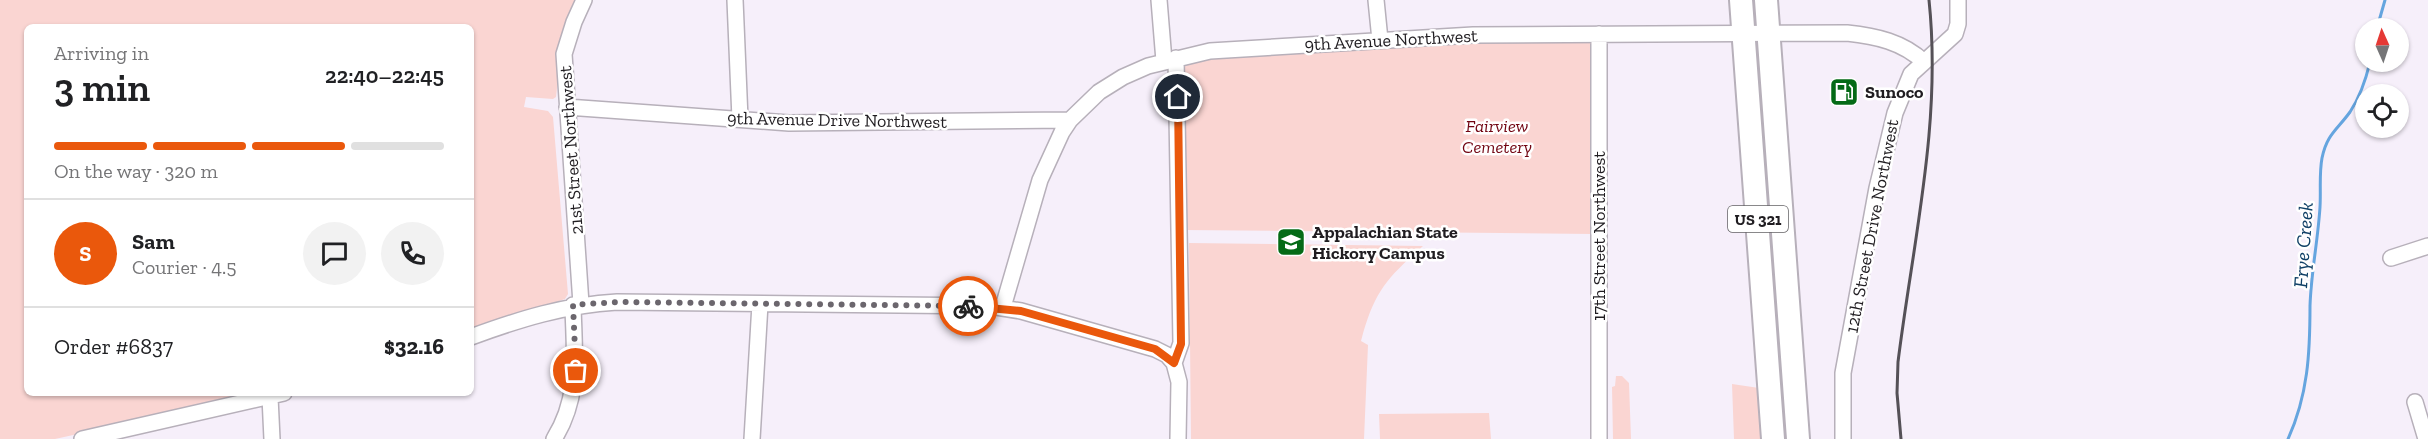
<!DOCTYPE html>
<html lang="en">
<head>
<meta charset="utf-8">
<style>
	:root { --surface:#fff; --page:#f2f2f2; --text:#202124; --muted:#757577; --line:#e0e0e0; --accent:#ea580c }
	body { margin:0; font-family:"Zilla Slab",serif; background:var(--page); color:var(--text); height:100vh; display:flex; flex-direction:column; font-size:22px; white-space:nowrap }
	* { box-sizing:border-box; margin:0 }
	p { font-size:20px; color:var(--muted) }
	.icon { flex:none; width:33px; height:33px; fill:none; stroke:currentColor; stroke-width:2; stroke-linecap:round; stroke-linejoin:round }
	.map { position:relative; flex:1; overflow:hidden }
	.sheet { position:absolute; left:24px; top:24px; width:450px; height:372px; display:flex; flex-direction:column; background:var(--surface); border-radius:9px; box-shadow:0 2px 4px #0004 }
	.sheet>* { flex:none }
	.needle { width:39px; rotate:357deg }
	.fabs { position:absolute; left:2355px; top:18px; display:grid; gap:12px }
	.fabs a { display:grid; place-items:center; width:54px; height:54px; border-radius:50%; background:var(--surface); box-shadow:0 2px 4px #0004; font-size:30px }
	.pin { position:absolute; display:grid; place-items:center; width:51px; height:51px; color:#fff; margin:-26px; border:3px solid #fff; border-radius:50%; box-shadow:0 2px 6px #0007 }
	.courier { position:absolute; display:grid; place-items:center; width:60px; height:60px; margin:-30px; border:4px solid #ea580c; border-radius:50%; background:#fff; color:#222; box-shadow:0 2px 8px #0007 }
	.overview em { font-style:normal; font-weight:600 }
	.overview div { display:flex; flex-direction:column-reverse }
	.overview { display:flex; align-items:center; justify-content:space-between; height:102px; padding:0 30px }
	h1 { font-size:39px; font-weight:600; line-height:45px }
	.bar { display:grid; grid-template-columns:repeat(4,1fr); gap:9px 6px; align-content:center; height:72px; padding:0 30px }
	.bar i { height:8px; border-radius:4px; background:var(--line) }
	.bar .on { background:var(--accent) }
	.bar p { grid-column:span 4 }
	.line { display:flex; align-items:center; gap:15px; padding:0 30px; border-top:2px solid var(--line) }
	.line div { flex:1 }
	.round { display:grid; place-items:center; flex:none; width:63px; height:63px; border-radius:32px; background:var(--page) }
	.map>svg:first-child { display:block }
	.green { fill:#fad5d2 }
	.lines { fill:none; stroke-linecap:round; stroke-linejoin:round }
	.stream { stroke:#65a5df; stroke-width:3 }
	.minor-casing { stroke:#b7b0ba; stroke-width:18 }
	.highway-casing { stroke:#b7b0ba; stroke-width:26 }
	.minor { stroke:#fff; stroke-width:15 }
	.highway { stroke:#fff; stroke-width:22 }
	.rail { stroke:#555157; stroke-width:3 }
	.done { stroke:#6b666d; stroke-width:6; stroke-dasharray:0 10.8 }
	.route { stroke:#ea580c; stroke-width:8 }
	.labels { text-anchor:middle; stroke-width:5; stroke-linejoin:round; paint-order:stroke }
	.shield { fill:#fff; stroke:#636164; stroke-width:1.5 }
	.shield-label { font-size:16px; font-weight:bold; fill:#201d21 }
	.street-label { font-size:18px; fill:#201d21; stroke:#fff }
	.poi-label { font-size:18px; font-weight:bold; fill:#201d21; stroke:#fff; text-anchor:start }
	.park-label { font-size:18px; font-style:italic; fill:#710411; stroke:#fff }
	.water-label { font-size:20px; font-style:italic; fill:#104066; stroke:#fff }
</style>
</head>
<body>
<div class="map">
<svg width="2428" height="439" viewBox="0 0 2428 439">
	<rect width="100%" height="100%" fill="#f6effa"/>
	<path class="green" d="M0,0H577L563,33L556,97L553,99L526,97L524,107L548,111L553,117L568,294L565,299L471,331V27H27V393H264L55,439H0Z
		M1514,40H1593V234L1183,230L1180,61L1227,54Z
		M1189,243L1423,246C1386,279 1374,292 1361,341L1368,345L1364,439H1191Z
		M1616,376H1622L1629,383L1631,439H1613L1612,387L1615,386Z
		M1732,384L1759,388L1762,439H1734Z
		M1489,413L1491,439H1380L1379,414Z"/>
	<g class="lines">
		<path class="stream" d="M2377,28L2385,0
			M2288,439C2308,395 2310,353 2310,306C2311,273 2318,240 2320,207C2321,191 2319,174 2322,158C2327,134 2337,130 2350,112C2360,97 2366,79 2370,62"/>
		<g class="minor-casing">
			<path id="minor" d="M735,0L740,119
				M1159,0L1164,61
				M1376,0L1380,40
				M1176,58L1181,343L1174,363L1179,382L1178,439
				M567,107L789,123L1070,120
				M2391,258L2428,246
				M581,304L564,54L574,22L584,0
				M1003,307L1040,180L1062,132L1070,120L1099,92L1123,77L1148,66L1210,51L1473,35L1847,33C1876,36 1903,42 1924,62
				M471,337C520,319 565,305 617,302L990,306L1021,311L1155,349L1167,355L1174,363
				M270,397L272,439
				M2415,402L2426,439
				M82,439L284,393
				M554,439C581,396 574,354 573,305
				M752,439L760,304
				M1599,439V34
				M1843,439V373L1877,188L1895,113L1911,74L1955,34L1958,24V0"/>
		</g>
		<g class="highway-casing">
			<path id="highway" d="M1741,0L1773,439
				M1766,0L1798,439"/>
		</g>
		<use href="#minor" class="minor"/>
		<use href="#highway" class="highway"/>
		<path class="rail" d="M1901,439L1897,393L1898,362C1913,241 1942,123 1929,0"/>
	</g>
	<g class="lines">
		<path class="done" d="M576,371L573,305L617,302L968,306"/>
		<path class="route" d="M968,306L1021,311L1155,349L1174,363L1181,344L1178,97"/>
	</g>
	<defs>
		<g id="fuel-square" transform="scale(1.5)"><rect x="-9" y="-9" width="18" height="18" rx="4" fill="#046a16" stroke="#fff"/><path d="M-5.5-6h7V0h2V4h1.3V-2.5L3-4.5l.8-.8L6-3V5H2.5V1h-1V6h-7ZM-4.2-4.7v3.2H.2V-4.7Z" fill="#fff"/></g>
		<g id="university-square" transform="scale(1.5)"><rect x="-9" y="-9" width="18" height="18" rx="4" fill="#046a16" stroke="#fff"/><path d="M0-5L7-2L0 1L-7-2ZM-4 1L0 2.5L4 1V4Q0 6-4 4Z" fill="#fff"/></g>
	</defs>
	<g fill-rule="evenodd">
		<use href="#fuel-square" x="1844" y="92"/>
		<use href="#university-square" x="1291" y="242"/>
	</g>
	<g class="labels">
		<rect class="shield" x="1728" y="206" width="60" height="26" rx="4.5"/>
		<g class="shield-label">
			<text x="1758" y="225">US 321</text>
		</g>
		<g class="street-label">
			<text transform="translate(1391 40) rotate(-3)" y="6">9th Avenue Northwest</text>
			<text transform="translate(837 120) rotate(1)" y="6">9th Avenue Drive Northwest</text>
			<text transform="translate(571 150) rotate(-94)" y="6">21st Street Northwest</text>
			<text transform="translate(1872 226) rotate(-79)" y="6">12th Street Drive Northwest</text>
			<text transform="translate(1599 236) rotate(-90)" y="6">17th Street Northwest</text>
		</g>
		<g class="poi-label">
			<text x="1865" y="98">Sunoco</text>
			<text x="1312" y="238">Appalachian State<tspan x="1312" dy="21">Hickory Campus</tspan></text>
		</g>
		<g class="park-label">
			<text x="1497" y="132">Fairview<tspan x="1497" dy="21">Cemetery</tspan></text>
		</g>
		<g class="water-label">
			<text transform="translate(2303 245) rotate(-86)" y="7">Frye Creek</text>
		</g>
	</g>
</svg>
<div class="fabs">
<a><svg class="needle" viewBox="-14 -14 28 28"><path d="M0-13l5 13h-10z" fill="#e53935"/><path d="M0 13l5-13h-10z" fill="#757577"/></svg></a>
<a><svg class="icon" aria-label="locate" viewBox="0 0 24 24"><circle cx="12" cy="12" r="6"/><path d="M12 2v4M12 18v4M2 12h4M18 12h4"/></svg></a>
</div>
<div class="pin" style="left:576px;top:371px;background:#ea580c"><svg class="icon" aria-label="bag" viewBox="0 0 24 24"><path d="M5 8h14l-1 12H6zM9 8a3 3 0 0 1 6 0"/></svg></div>
<div class="pin" style="left:1178px;top:97px;background:#1f2937"><svg class="icon" aria-label="home" viewBox="0 0 24 24"><path d="M3 11l9-7 9 7M6 9v11h12V9"/></svg></div>
<div class="courier" style="left:968px;top:306px"><svg class="icon" aria-label="bike" viewBox="0 0 24 24"><circle cx="6" cy="16" r="4"/><circle cx="18" cy="16" r="4"/><path d="M6 16l4-8h5l3 8M10 8l3 8H6M13 5h3"/></svg></div>
<section class="sheet">
<div class="overview"><div><h1>3 min</h1><p>Arriving in</p></div><em>22:40–22:45</em></div>
<div class="bar"><i class="on"></i><i class="on"></i><i class="on"></i><i></i><p>On the way · 320 m</p></div>
<div class="line" style="height:108px"><b class="round" style="background:var(--accent);color:#fff">S</b><div><b>Sam</b><p>Courier · 4.5</p></div><a class="round"><svg class="icon" aria-label="chat" viewBox="0 0 24 24"><path d="M4 5h16v11H9l-5 4z"/></svg></a><a class="round"><svg class="icon" aria-label="phone" viewBox="0 0 24 24"><path d="M5 4h4l2 5-3 2q2 4 5 5l2-3 5 2v4C11 20 4 13 5 4z"/></svg></a></div>
<div class="line" style="height:78px"><div>Order #6837</div><b>$32.16</b></div>
</section>
</div>
</body>
</html>
